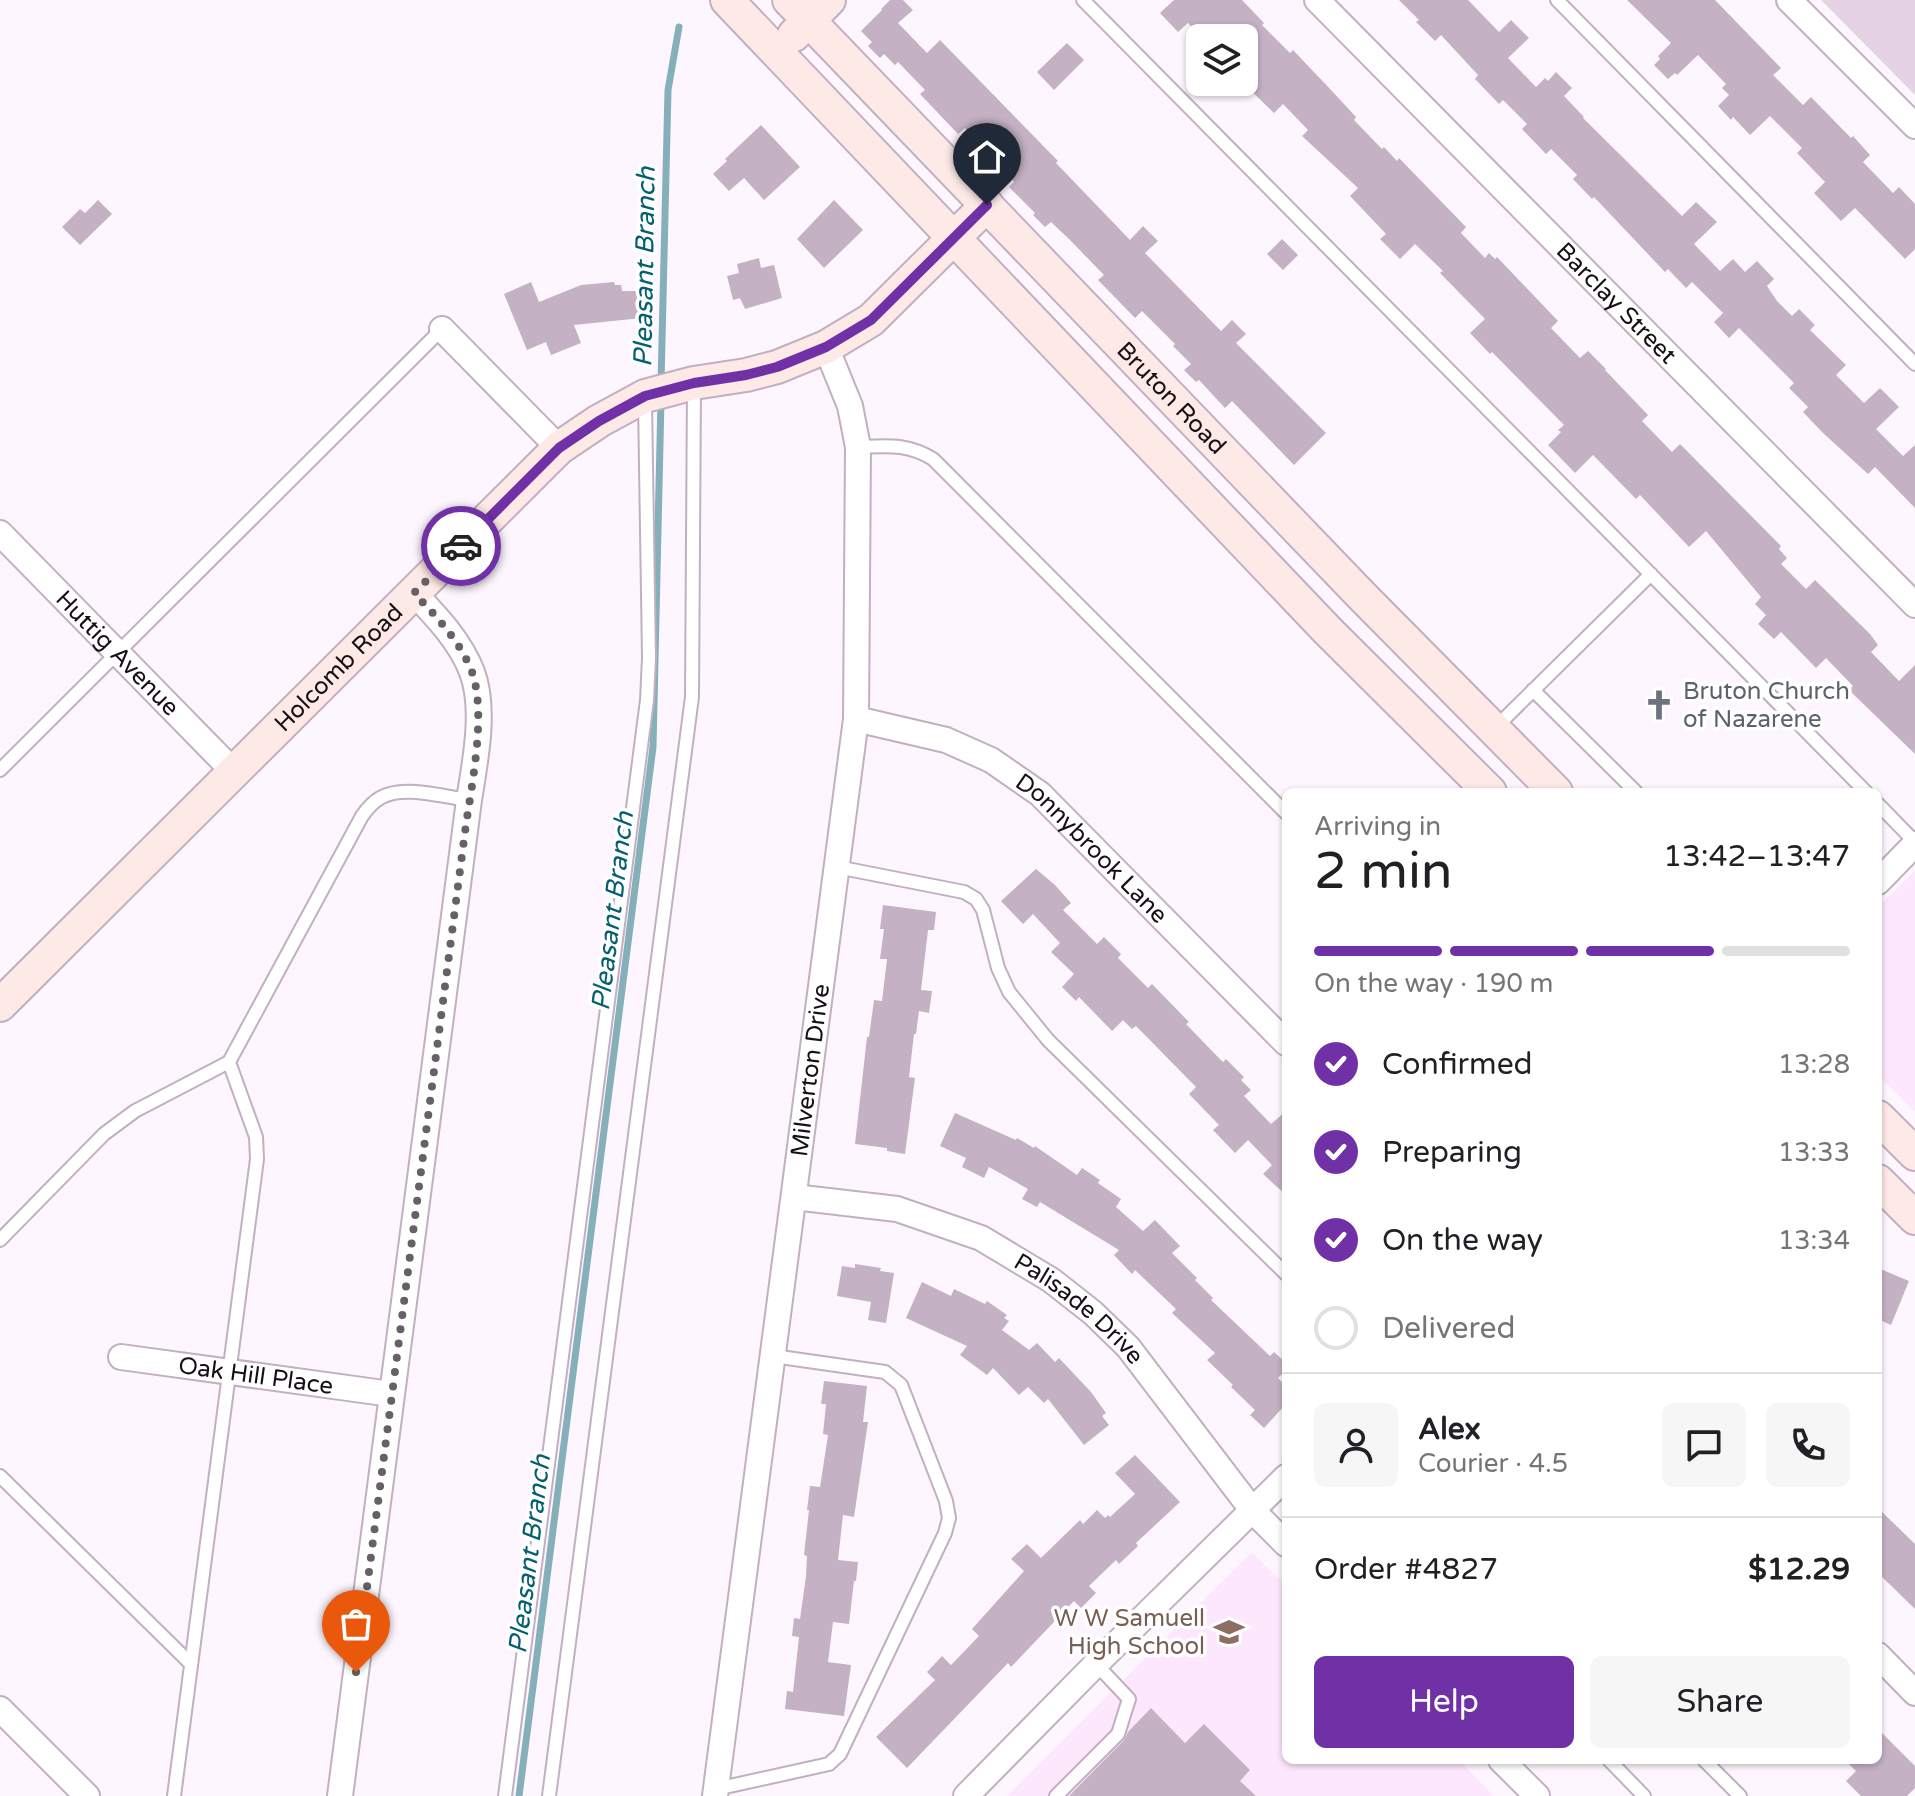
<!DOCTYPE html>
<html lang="en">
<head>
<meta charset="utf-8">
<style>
	:root { --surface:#fff; --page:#f6f6f6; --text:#202124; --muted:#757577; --line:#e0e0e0; --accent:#7131a6 }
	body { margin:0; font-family:"Varela Round",sans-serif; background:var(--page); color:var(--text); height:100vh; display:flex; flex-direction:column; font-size:30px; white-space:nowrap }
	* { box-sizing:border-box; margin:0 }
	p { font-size:26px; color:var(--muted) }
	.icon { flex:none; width:44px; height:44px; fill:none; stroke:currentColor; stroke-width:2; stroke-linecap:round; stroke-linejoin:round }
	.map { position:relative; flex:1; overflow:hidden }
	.drawer { position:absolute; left:1282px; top:788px; width:600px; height:976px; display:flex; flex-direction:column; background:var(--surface); border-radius:12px; box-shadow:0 2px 6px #0004 }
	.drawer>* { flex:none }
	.buttons { position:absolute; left:1186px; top:24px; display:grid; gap:16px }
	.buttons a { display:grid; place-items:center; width:72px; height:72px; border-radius:12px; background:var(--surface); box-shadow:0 2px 6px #0004; font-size:40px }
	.pin { position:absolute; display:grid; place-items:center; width:68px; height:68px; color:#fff; margin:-82px -34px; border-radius:50% 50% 50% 0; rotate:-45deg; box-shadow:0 0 8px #0007 }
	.pin .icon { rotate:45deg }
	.courier { position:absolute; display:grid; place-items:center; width:80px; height:80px; margin:-40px; border:6px solid #7131a6; border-radius:50%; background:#fff; color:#222; box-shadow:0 2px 10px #0007 }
	.head em { font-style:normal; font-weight:600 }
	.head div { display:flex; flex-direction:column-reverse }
	.head { display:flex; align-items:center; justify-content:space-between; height:136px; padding:0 32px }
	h1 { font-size:52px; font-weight:600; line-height:60px }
	.bar { display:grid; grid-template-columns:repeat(4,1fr); gap:12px 8px; align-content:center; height:96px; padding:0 32px }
	.bar i { height:10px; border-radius:6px; background:var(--line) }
	.bar .selected { background:var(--accent) }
	.bar p { grid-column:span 4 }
	.line { display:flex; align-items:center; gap:20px; padding:0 32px; border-top:2px solid var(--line) }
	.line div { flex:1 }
	.round { display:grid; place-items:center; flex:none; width:84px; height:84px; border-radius:12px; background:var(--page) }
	ol { padding:0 32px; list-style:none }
	li { display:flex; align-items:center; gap:24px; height:88px }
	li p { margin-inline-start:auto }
	li .icon { padding:8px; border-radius:50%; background:var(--accent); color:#fff; stroke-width:4 }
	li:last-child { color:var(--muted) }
	li i { width:44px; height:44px; border:4px solid var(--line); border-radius:50% }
	.cta { display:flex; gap:16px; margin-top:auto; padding:16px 32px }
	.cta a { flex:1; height:92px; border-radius:12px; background:var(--accent); color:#fff; font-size:32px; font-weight:600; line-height:92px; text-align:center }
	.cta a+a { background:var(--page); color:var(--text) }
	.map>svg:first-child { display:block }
	.built { fill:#fde7fc }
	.green { fill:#e5d3e5 }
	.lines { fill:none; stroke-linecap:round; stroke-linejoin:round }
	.stream { stroke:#85b0ba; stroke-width:7 }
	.building { fill:#c5b1c4 }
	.lane-casing { stroke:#c2afc2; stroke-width:16 }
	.street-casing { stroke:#c2afc2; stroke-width:28 }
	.secondary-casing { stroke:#c2afc2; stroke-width:36 }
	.lane { stroke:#fff; stroke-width:12 }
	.street { stroke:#fff; stroke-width:24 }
	.secondary { stroke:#fde9e6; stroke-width:32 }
	.done { stroke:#676067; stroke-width:8; stroke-dasharray:0 14.4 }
	.route { stroke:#7131a6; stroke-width:10 }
	.labels { text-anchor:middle; stroke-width:7; stroke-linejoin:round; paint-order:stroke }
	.street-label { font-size:24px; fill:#160f16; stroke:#fff }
	.worship-label { font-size:24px; fill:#5b616d; stroke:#fff; text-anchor:start }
	.education-label { font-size:24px; fill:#785e54; stroke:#fff; text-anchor:end }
	.water-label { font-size:26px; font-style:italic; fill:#046071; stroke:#fff }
</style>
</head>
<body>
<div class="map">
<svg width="1915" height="1796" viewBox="0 0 1915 1796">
	<rect width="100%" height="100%" fill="#fef6fe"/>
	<path class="built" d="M1915,871V1112L1878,1075V907Z
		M1252,1552L1286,1586V1760H1459L1494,1796H1007Z"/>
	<path class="green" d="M1821,0H1915V95Z"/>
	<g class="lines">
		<path class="stream" d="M661,383L668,90L679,27
			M519,1796L653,747L661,400"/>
	</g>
	<path class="building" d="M890,0H903L913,10L898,23L927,53L940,40L1058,161L1056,163L1130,240L1143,226L1158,241L1145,253L1221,331L1232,320L1246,334L1236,343L1326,433L1294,465L1232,401L1225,408L1199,380L1196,382L1184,370L1191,364L1173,346L1175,344L1142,311L1135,318L1098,280L1104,275L1069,239L1051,222L1045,227L1033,215L1035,213L1009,187L1014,182L965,128L958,134L920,94L925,90L898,62L895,65L884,54L880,58L868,46L872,42L861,31L882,10L881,9Z
		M1174,0H1242L1264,23L1262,25L1290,53L1293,50L1332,91L1356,117L1354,120L1382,149L1384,147L1397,161L1399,158L1466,227L1461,233L1485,258L1489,253L1495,259L1497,257L1558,321L1551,328L1580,358L1588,351L1606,369L1605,370L1648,415L1642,421L1672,452L1680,444L1781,546L1779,549L1787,558L1781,564L1806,589L1815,580L1870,634L1878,645L1871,652L1899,681L1915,665V754L1849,690L1853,686L1826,658L1816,668L1781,632L1774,639L1758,624L1766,615L1755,604L1761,597L1706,531L1689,547L1640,495L1636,499L1593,455L1575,473L1548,445L1561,432L1558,430L1564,425L1492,352L1490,354L1470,333L1485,319L1440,273L1443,271L1415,244L1400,259L1380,239L1386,234L1350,196L1358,188L1302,136L1308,130L1283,104L1274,113L1244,84V38H1214L1205,29L1198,34L1188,23L1178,32L1160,13Z
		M1399,0H1468L1499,32L1511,20L1529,38L1508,58L1536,87L1545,78L1548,81L1556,72L1572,88L1564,96L1584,117L1583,118L1682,216L1696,202L1717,222L1694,244L1720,271L1733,259L1745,272L1757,261L1774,279L1767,286L1777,301L1792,316L1799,309L1815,325L1810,330L1846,365L1836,375L1864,403L1880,388L1899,407L1876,429L1903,456L1915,445V508L1875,467L1868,474L1823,433L1803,412L1808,407L1789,388L1794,383L1739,328L1729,338L1714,322L1723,313L1692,282L1686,288L1668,269L1665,272L1594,197L1592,199L1573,179L1577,175L1551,149L1546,154L1522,129L1527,124L1503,100L1499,104L1475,79L1478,75L1441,35L1435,41L1416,22L1419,20Z
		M1627,0H1715L1781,68L1773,75L1803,105L1811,97L1851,138L1853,136L1870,155L1863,162L1893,193L1899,187L1915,204V249L1905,259L1855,208L1841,221L1814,193L1825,182L1797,153L1802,148L1770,116L1750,135L1733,117L1731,120L1718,106L1729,95L1722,88L1726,84L1698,55L1677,75L1675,73L1668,79L1654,65L1660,59L1658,56L1671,43Z
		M1067,43L1084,60L1054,90L1037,72Z
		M761,125L800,167L764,200L744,178L729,191L713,174L727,161L725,159Z
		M98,200L112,214L80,245L62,227L80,209L85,213Z
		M834,200L863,230L824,268L797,239Z
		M1282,239L1298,255L1283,270L1267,254Z
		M759,258L761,268L774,265L782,298L745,309L740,298L733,300L727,276L739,273L737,264Z
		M531,282L539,302L581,285L614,282L615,285H621L622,291H642V318L574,325L581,343L551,355L546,342L527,350L504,294Z
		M1036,869L1055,885L1071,903L1063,910L1097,944L1104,937L1121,954L1118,958L1148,988L1152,984L1189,1022L1186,1024L1214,1053L1223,1062L1226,1059L1244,1077L1241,1080L1251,1090L1244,1096L1271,1124L1286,1111V1195L1263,1174L1272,1165L1248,1140L1235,1153L1213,1130L1219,1125L1189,1094L1196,1087L1136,1026L1132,1029L1123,1020L1112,1031L1079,997L1076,1001L1062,987L1074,974L1051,952L1060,943L1033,914L1023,924L1001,901Z
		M883,905L936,912L934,930H928L921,990L932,991L929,1013L919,1011L916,1034H914L909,1077L915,1078L905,1154L887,1151V1148L855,1144L867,1037H869L874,1000L882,1001L887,959H880L884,929H880Z
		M955,1113L1016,1140L1017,1138L1034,1148L1035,1146L1077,1175L1082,1168L1100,1180L1098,1183L1121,1199L1116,1207L1143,1231L1155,1220L1180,1246L1172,1253L1197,1278L1195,1280L1213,1298L1211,1300L1270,1356L1274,1352L1286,1363V1370L1278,1378L1286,1386V1404L1264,1428L1250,1415L1255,1410L1231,1387L1233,1385L1207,1360L1215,1353L1172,1313L1176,1309L1135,1270L1132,1274L1114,1255L1119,1250L1040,1202L1037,1207L1022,1199L1028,1189L989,1167L984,1178L962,1167L966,1158L940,1146Z
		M855,1264L881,1268L880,1271L894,1273L886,1323L868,1320L871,1302L837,1296L842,1266L855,1268Z
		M1878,1268L1909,1281L1891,1325L1878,1319Z
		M922,1282L951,1296L954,1289L985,1304L987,1301L1007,1315L1004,1318L1009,1321L1002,1330L1029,1350L1037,1343L1055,1362L1059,1358L1091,1392L1106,1413L1102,1416L1109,1425L1084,1445L1048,1399L1044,1403L1028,1387L1019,1395L993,1368L987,1375L960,1355L967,1346L906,1318Z
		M824,1381L867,1386L863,1422H868L854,1517L843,1515L838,1560L858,1562L856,1581H854L849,1624L833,1622L828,1662L851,1665L844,1716L785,1709L787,1691L793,1692L799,1637L792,1636L794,1618L800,1619L806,1576L807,1556L804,1555L809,1510H807L810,1486L820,1487L828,1435L823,1434L826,1404H821Z
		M1135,1455L1180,1502L1136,1543L1138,1546L1119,1564L1116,1560L1089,1586L1096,1593L1081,1608L1074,1601L1011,1667L1008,1663L907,1768L876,1737L935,1680L927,1672L942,1656L951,1665L979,1636L972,1629L1024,1571L1011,1559L1027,1544L1041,1558L1080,1520L1083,1524L1097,1510L1105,1518L1108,1515L1110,1517L1135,1494L1115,1473Z
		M1878,1508L1915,1544V1609L1878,1573Z
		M1151,1708L1185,1743L1204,1724L1250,1770L1240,1781L1256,1796H1069L1124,1740L1128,1732Z
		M1878,1729L1915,1766V1788L1907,1796H1861L1846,1781L1856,1771L1845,1760H1878Z"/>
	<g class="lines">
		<g class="lane-casing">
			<path id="lane" d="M1083,0L1866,792
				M1557,0L1915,364
				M858,447C887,446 907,443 933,459L1286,813
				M1533,690L1636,792
				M1494,729L1651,574
				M0,770L442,329
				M1878,804L1915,842
				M837,867L964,892L976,899L983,910L998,968L1009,992L1048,1040L1286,1274
				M0,1240L104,1134L135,1111L229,1062
				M0,1476L190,1663
				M1609,1760L1644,1796
				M1704,1760L1740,1796
				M716,1789L829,1764L840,1754L945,1533L949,1518L946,1501L901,1385L885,1372L773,1356
				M174,1796C200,1584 231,1372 257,1159L256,1137L229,1062L362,816C367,809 373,802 380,798C403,784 443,797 469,800
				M505,1796L647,700L649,658L645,400
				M549,1796L692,697L694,386
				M1056,1796L1118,1734L1129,1699L1096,1664"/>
		</g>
		<g class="street-casing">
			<g id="street">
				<path id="s1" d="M1317,0L1915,605"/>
				<path d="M1789,0L1915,126"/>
				<path d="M442,329L559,448"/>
				<path id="s2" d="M0,533L235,773"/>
				<path id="s3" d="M856,719L946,740L991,760L1040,794L1286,1043"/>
				<path d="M1878,882L1915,844"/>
				<path id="s4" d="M794,1197L897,1209L981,1238L1051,1280L1093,1313L1128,1347L1253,1511L1286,1544"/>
				<path id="s5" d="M121,1357L391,1394"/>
				<path d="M1878,1655L1915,1693"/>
				<path d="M0,1709L87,1796"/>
				<path d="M1501,1760L1537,1796"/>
				<path d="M340,1796L469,800C475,762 486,709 472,672C460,641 436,616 414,593"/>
				<path id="s6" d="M715,1796L856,719L858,447L850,406L826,347"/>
				<path d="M966,1796L1096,1664L1286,1477"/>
			</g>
		</g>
		<g class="secondary-casing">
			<g id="secondary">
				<path d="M727,0L1328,631L1490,792"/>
				<path id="s7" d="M789,0L1362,596L1556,792"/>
				<path d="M794,35L829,0"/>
				<path id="s8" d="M0,1005L559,448L599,421L645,396L694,383L746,375L777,367L826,347L871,320L987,205"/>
				<path d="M1878,1117L1915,1154"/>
				<path d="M1878,1181L1915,1218"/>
			</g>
		</g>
		<use href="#lane" class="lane"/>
		<use href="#street" class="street"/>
		<use href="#secondary" class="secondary"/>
	</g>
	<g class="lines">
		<path class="done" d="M356,1672L465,832C471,787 487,715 472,672C460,641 436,616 414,593L461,546"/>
		<path class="route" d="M461,546L559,448L599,421L645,396L694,383L746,375L777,367L826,347L871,320L987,205"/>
	</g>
	<defs>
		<g id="church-bare" transform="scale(2.4)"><path d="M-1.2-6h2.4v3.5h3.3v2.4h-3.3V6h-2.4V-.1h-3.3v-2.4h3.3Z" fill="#6b7280" stroke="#fff" stroke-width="2.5" paint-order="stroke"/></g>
		<g id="school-bare" transform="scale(2.4)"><path d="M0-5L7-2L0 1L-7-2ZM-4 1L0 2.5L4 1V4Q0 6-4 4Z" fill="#8d6e63" stroke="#fff" stroke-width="2.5" paint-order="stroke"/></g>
	</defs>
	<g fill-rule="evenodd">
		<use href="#church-bare" x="1659" y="705"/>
		<use href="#school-bare" x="1229" y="1632"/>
	</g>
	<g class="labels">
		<g class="street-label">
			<text dy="8" stroke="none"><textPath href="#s1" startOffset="426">Barclay Street</textPath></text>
			<text dy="8" stroke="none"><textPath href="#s7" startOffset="552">Bruton Road</textPath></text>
			<text dy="8" stroke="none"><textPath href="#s2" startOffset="168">Huttig Avenue</textPath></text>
			<text dy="8" stroke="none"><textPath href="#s8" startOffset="478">Holcomb Road</textPath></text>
			<text dy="8" stroke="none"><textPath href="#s3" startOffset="276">Donnybrook Lane</textPath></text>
			<text dy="8" stroke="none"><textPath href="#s6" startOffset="732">Milverton Drive</textPath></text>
			<text dy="8" stroke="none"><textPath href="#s4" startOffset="314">Palisade Drive</textPath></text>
			<text dy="8" stroke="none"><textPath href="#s5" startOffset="136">Oak Hill Place</textPath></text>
		</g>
		<g class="worship-label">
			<text x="1683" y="699">Bruton Church<tspan x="1683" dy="28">of Nazarene</tspan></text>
		</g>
		<g class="education-label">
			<text x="1205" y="1626">W W Samuell<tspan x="1205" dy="28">High School</tspan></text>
		</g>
		<g class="water-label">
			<text transform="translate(644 267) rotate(-89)" y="9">Pleasant Branch</text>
			<text transform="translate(612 911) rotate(-83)" y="9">Pleasant Branch</text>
			<text transform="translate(529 1554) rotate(-83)" y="9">Pleasant Branch</text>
		</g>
	</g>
</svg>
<div class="buttons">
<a><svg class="icon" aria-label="layers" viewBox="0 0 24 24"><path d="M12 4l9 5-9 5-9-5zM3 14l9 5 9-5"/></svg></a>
</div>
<div class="pin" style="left:356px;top:1672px;background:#ea580c"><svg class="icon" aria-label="bag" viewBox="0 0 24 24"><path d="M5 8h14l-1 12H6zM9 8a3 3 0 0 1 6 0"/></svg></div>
<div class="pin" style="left:987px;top:205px;background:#1f2937"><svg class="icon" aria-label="home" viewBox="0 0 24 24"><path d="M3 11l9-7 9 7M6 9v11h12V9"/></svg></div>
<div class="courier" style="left:461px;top:546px"><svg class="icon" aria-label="car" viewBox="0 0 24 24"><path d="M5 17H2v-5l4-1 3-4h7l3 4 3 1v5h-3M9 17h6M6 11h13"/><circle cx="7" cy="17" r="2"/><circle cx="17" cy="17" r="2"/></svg></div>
<section class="drawer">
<div class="head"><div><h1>2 min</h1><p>Arriving in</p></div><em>13:42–13:47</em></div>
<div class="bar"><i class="selected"></i><i class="selected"></i><i class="selected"></i><i></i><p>On the way · 190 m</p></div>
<ol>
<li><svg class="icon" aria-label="check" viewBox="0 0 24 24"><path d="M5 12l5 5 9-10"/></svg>Confirmed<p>13:28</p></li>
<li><svg class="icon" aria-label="check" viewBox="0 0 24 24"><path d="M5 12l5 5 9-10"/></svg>Preparing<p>13:33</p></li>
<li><svg class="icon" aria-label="check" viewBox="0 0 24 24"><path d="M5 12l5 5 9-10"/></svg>On the way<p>13:34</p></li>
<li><i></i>Delivered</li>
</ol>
<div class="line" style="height:144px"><a class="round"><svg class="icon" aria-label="person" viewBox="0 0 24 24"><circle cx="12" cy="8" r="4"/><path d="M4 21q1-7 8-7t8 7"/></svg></a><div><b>Alex</b><p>Courier · 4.5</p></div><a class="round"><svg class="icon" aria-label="chat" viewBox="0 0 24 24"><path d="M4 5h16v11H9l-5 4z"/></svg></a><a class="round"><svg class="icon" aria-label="phone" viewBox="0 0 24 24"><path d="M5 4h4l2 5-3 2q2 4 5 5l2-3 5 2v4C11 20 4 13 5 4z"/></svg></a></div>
<div class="line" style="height:104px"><div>Order #4827</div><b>$12.29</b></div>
<div class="cta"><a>Help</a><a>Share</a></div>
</section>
</div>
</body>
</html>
